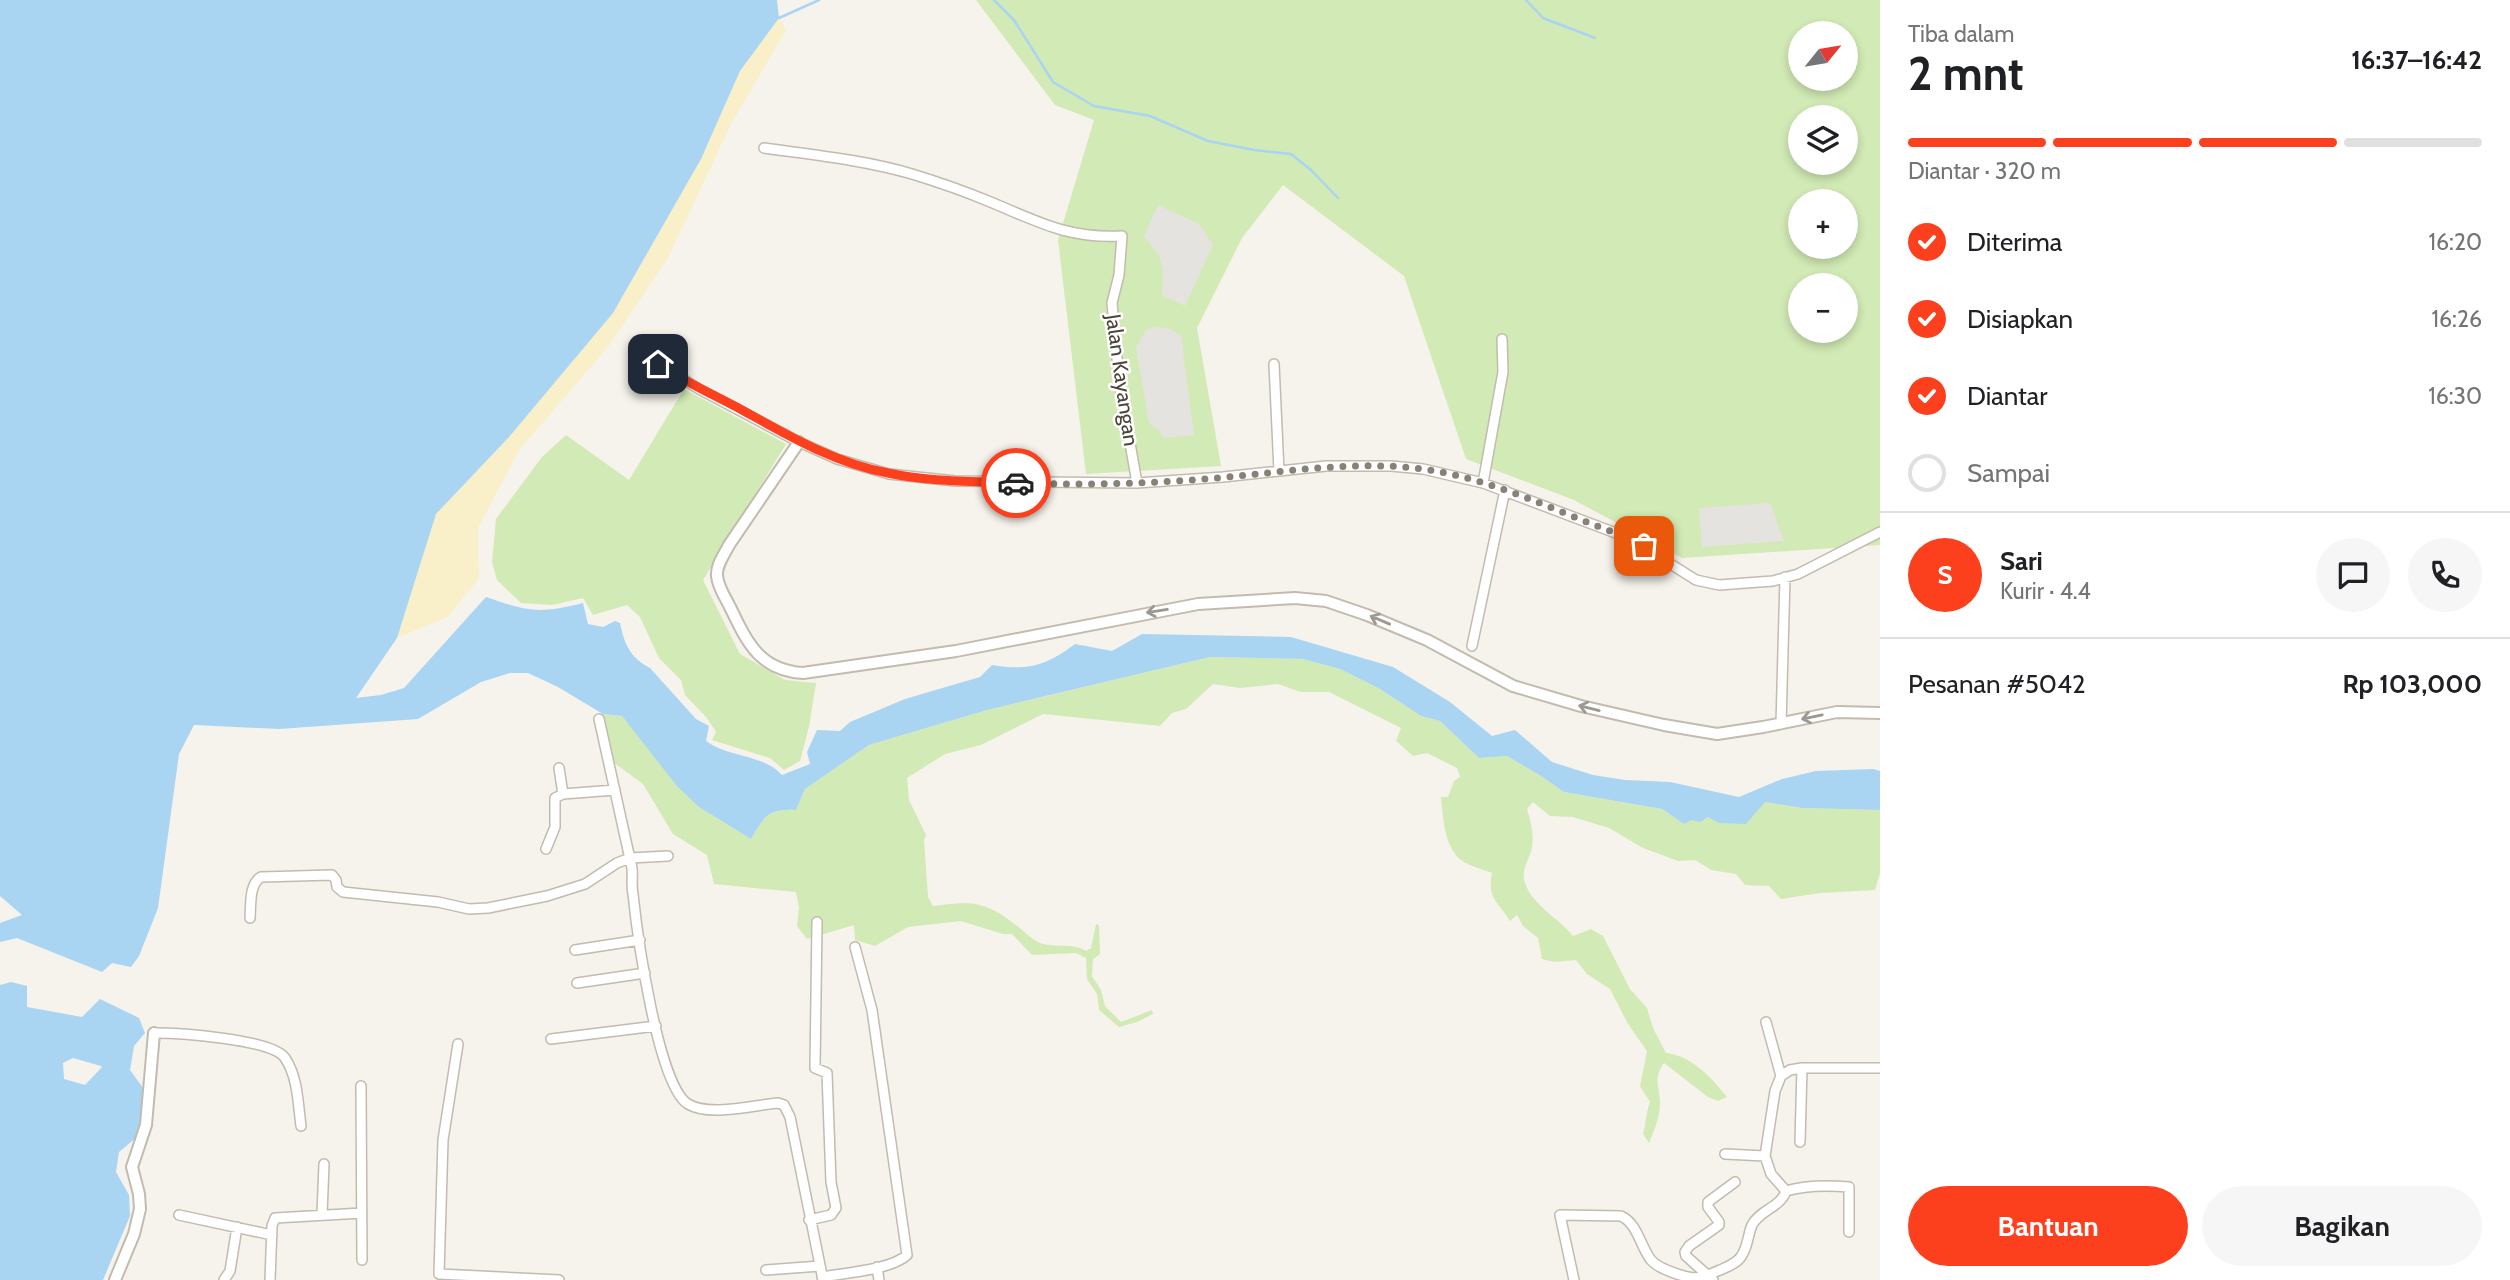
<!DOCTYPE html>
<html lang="id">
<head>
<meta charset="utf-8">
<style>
	:root { --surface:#fff; --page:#f6f6f6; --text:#202124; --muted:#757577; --line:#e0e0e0; --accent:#fc3f1d }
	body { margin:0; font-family:Cabin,sans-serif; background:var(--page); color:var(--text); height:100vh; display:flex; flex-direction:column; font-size:26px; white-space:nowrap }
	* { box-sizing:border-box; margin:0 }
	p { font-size:23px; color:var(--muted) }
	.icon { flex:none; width:38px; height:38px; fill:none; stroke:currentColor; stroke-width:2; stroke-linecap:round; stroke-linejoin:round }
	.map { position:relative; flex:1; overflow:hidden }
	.drawer { display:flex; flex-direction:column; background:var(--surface); width:630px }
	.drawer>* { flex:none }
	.needle { width:46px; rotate:60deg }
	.controls { position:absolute; left:1788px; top:21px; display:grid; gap:14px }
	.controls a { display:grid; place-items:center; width:70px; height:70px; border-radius:50%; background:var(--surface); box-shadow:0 4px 10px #0003; font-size:35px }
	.pin { position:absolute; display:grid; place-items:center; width:60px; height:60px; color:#fff; margin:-30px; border-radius:14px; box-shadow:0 4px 10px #0006 }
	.courier { position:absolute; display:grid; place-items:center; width:70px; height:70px; margin:-35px; border:5px solid #fc3f1d; border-radius:50%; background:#fff; color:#222; box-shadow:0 2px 9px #0007 }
	.summary em { font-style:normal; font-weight:800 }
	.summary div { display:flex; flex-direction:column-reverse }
	.summary { display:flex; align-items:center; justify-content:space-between; height:119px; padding:0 28px }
	h1 { font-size:46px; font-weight:800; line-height:52px }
	.bar { display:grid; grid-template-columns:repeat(4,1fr); gap:10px 7px; align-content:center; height:84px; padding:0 28px }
	.bar i { height:9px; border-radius:5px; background:var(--line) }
	.bar .selected { background:var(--accent) }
	.bar p { grid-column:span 4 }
	.line { display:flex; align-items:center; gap:18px; padding:0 28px; border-top:2px solid var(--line) }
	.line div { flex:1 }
	.round { display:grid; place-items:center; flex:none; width:74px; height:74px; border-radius:37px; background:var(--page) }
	ol { padding:0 28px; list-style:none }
	li { display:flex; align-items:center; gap:21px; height:77px }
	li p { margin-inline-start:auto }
	li .icon { padding:7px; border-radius:50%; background:var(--accent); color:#fff; stroke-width:4 }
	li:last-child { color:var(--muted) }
	li i { width:38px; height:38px; border:4px solid var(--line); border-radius:50% }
	.action { display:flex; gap:14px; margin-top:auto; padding:14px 28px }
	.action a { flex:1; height:80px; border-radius:42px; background:var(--accent); color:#fff; font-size:28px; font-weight:800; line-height:80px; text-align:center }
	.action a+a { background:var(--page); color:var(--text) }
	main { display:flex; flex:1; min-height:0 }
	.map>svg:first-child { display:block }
	.green { fill:#d2eab5; fill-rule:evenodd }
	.sand { fill:#f9efc9 }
	.parking { fill:#e5e3e0 }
	.water { fill:#a9d4f2; fill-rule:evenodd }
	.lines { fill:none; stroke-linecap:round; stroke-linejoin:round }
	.stream { stroke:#a9d4f2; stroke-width:2.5 }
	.minor-casing { stroke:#c2bbae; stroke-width:12 }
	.tertiary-casing { stroke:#c2bbae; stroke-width:14 }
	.minor { stroke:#fff; stroke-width:9 }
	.tertiary { stroke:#fff; stroke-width:10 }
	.oneway { stroke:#9c9892 }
	.done { stroke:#878178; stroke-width:7; stroke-dasharray:0 12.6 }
	.route { stroke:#fc3f1d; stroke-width:9 }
	.labels { text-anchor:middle; stroke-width:5; stroke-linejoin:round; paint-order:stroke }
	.street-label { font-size:21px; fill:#4b4439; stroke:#fff }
</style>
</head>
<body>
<main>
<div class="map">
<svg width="1880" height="1280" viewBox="0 0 1880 1280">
	<rect width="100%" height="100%" fill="#f6f3ec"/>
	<path class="green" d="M976,0H1880V545L1682,558L1574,500L1466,459L1404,276L1283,185L1242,238L1197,328L1221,466L1086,474L1058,240L1094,120L1055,105ZM1801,33H1846V79H1801ZM1801,117H1846V163H1801ZM1801,201H1846V247H1801ZM1801,285H1846V331H1801Z
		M684,389L786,444L703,580L740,654L785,680L816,683L809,727L800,761L784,770L770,758L712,740L716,732L707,718L685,695L681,680L659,658L640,617L627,605L593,615L583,598L552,605L521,603L497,580L492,562L496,519L542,457L566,435L629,480Z
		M1210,657L1303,659L1340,669L1380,689L1421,716L1440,721L1479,758L1507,756L1541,776L1564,792L1662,809L1684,824L1692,820L1765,802L1802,808L1880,810V873L1875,890L1820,893L1781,899L1769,886L1745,885L1736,874L1711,870L1695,860L1678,861L1643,848L1609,828L1573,817L1550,816L1533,802L1527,809C1531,821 1534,834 1532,847C1530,860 1520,869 1525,883C1533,906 1559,918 1573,936L1591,929L1603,936L1630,989L1647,1008L1653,1028L1666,1053C1692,1056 1711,1077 1727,1097L1718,1101L1708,1097L1664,1063C1652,1081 1660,1085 1660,1103C1660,1117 1654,1131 1649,1143L1643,1134C1646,1123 1646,1113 1650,1102L1640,1086L1647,1051L1628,1024L1610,989L1587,974L1576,960L1554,962L1542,959L1538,938L1523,926L1517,915L1510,921C1497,900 1487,899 1492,873C1483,869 1468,866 1461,860C1444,846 1443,817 1441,797H1448L1454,781L1460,777L1457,768L1427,753L1413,756L1396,741L1401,728L1329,692H1301L1278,684L1240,688L1213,684L1186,709L1172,713L1160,726L1043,714L981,745L945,754L907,778L909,800L926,835L924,840L928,897L933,906C971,901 984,900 1016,925C1023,930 1030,938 1038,942C1053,949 1073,942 1086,951L1091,948L1096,924L1099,925L1100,954L1093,959L1092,976L1101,990L1105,1006L1121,1022L1152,1010L1153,1014L1137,1022L1119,1027L1099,1010L1097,994L1087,979L1086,958L1076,953L1032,955L1012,934H1003L961,921L908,927L875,946L855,940L854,925L807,939L797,926L799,908L796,892L714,884L707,855L673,834L643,784L602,754L595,717L603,714L622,716L699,807L751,839C764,817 769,808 796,810L805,789L869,745L987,710Z"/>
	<path class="sand" d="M779,18L786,30L731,124L668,258L608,347L519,450L478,528L479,578L448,617L397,638L436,514L509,437L613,313L701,159L740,71Z"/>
	<path class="parking" d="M1158,205L1199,224L1213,245L1185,306L1162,295L1163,270L1159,255L1144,236Z
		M1160,327L1171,329L1181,336L1194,435L1163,438L1160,431L1149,423L1136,347L1147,329Z
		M1770,503L1784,541L1702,547L1699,508Z"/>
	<path class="water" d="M0,0H777L779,18L740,71L701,159L613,313L509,437L436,514L397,638L356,698L381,695L404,688L486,597C529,612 539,614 583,603L588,624L603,627L615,621L620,623C624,643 630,658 650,668L696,719L709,726L706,741C729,758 763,754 782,775L810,764L807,752L817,730L840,731L850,722L905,699L980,677L992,665C1028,671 1046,666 1075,644L1112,651L1142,634L1291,637L1393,667L1450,702L1492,736L1515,730L1552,762L1593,775L1625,780L1670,782L1739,797L1782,779L1816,771L1873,769L1880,771V810L1802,808L1765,802L1746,824L1719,823L1708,817L1700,822L1692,820L1684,824L1662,809L1564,792L1541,776L1507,756L1479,758L1440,721L1421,716L1380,689L1340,669L1303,659L1210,657L987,710L869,745L805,789L796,810C768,808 764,817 751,839L699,807L677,786L622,716L603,714L558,687L528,673H510L481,682L418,719L279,729L194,725L179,754L158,908L139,956L131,967L112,963L102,972L17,938L0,942V923L22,915L0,896Z
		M11,982L27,986V1007L82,1017L100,999L139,1018L145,1033L134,1046L130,1070L146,1092L137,1137L119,1152L116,1172L129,1195L130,1216L103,1280H0V985ZM73,1058L101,1066L102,1067L85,1085L64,1079L63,1063Z"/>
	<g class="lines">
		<path class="stream" d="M994,0L1014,20L1053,82L1094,106L1150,116L1208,141L1254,150L1291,154L1311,170L1338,198
			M1526,0L1543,18L1595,38
			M779,18L819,0"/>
		<g class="minor-casing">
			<path id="minor" d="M764,148C814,155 864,160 912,174C938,182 964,191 988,201C1037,221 1067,239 1122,236L1119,275L1112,303L1119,381L1137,483
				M646,356L699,389L799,442L837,459L889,474L955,481L1137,483L1223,477L1326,466H1391L1423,469L1483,483L1629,538L1696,580L1719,585L1773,581L1798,574L1880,532
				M1274,364L1279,471
				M1483,483L1503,372L1502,339
				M1472,646L1505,490
				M599,719L632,868C633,876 631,885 633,894C637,933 658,1086 688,1104C709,1117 754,1105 778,1103L784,1105L790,1117L823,1280
				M1781,724L1785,577
				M559,768L563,794
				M546,849L555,827V798L563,794L615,790
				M250,918C251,905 249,884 261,877L332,875L336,880L337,887L343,892L438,902L469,909L488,908L547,896L585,884L617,863L630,858L668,856
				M575,950L640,940
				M577,983L645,973
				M154,1033C178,1033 272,1039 285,1058C298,1077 298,1104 301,1126
				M551,1039L656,1026
				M458,1044L443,1140L439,1274L559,1280
				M1781,1076L1790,1070L1802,1068H1880
				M361,1086L362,1260
				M1800,1142L1802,1068
				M1725,1154L1765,1156
				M1786,1191C1806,1185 1827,1185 1849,1187V1232
				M322,1214L324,1164
				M179,1215L272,1235
				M809,1220L831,1215L836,1208L831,1182L827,1073L815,1068L817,922
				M877,1267L879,1280
				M766,1270L820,1266
				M822,1277C844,1273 891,1270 907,1255L872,1010L855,947
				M224,1280L230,1271L237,1227
				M270,1280L272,1226L275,1218L362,1213
				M1574,1280L1560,1215L1621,1216C1638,1224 1640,1246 1651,1260C1656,1266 1662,1268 1669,1271C1691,1280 1698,1280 1720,1270C1727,1267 1738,1263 1742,1255C1748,1246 1748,1234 1752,1225C1760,1210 1781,1207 1786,1191L1771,1174L1765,1156L1775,1091L1781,1076L1766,1022
				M1713,1280L1686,1256L1685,1252L1689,1246L1719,1225V1222L1708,1207V1202L1735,1182"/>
		</g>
		<g class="tertiary-casing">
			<path id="tertiary" d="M799,442L729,545C724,555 716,565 717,576C718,587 725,597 730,607C747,642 759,670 803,673L956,651L1198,604L1295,598L1326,601L1367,615L1427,640L1513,686L1581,706L1664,725L1717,734L1763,727L1837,712L1880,713
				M115,1280L134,1234L140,1209L139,1194L132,1167L146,1125L154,1033"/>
		</g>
		<use href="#minor" class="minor"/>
		<use href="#tertiary" class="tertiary"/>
	</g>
	<defs><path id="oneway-shaft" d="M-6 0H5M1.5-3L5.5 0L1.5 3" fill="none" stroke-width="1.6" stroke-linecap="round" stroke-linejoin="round" transform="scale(1.75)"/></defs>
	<g class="oneway">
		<use href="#oneway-shaft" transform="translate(1157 611) rotate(171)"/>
		<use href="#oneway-shaft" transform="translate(1380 620) rotate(-157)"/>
		<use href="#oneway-shaft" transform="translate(1589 708) rotate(-166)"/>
		<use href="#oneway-shaft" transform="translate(1812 717) rotate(168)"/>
	</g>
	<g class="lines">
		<path class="done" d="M1016,483C1083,485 1150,484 1217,478C1286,472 1354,460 1423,469C1495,479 1561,514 1629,538L1644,546"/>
		<path class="route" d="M658,364C685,382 714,395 742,410C789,436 835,463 888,473C930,482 973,481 1016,483"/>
	</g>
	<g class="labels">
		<g class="street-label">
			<text transform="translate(1122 380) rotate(82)" y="7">Jalan Kayangan</text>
		</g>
	</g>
</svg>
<div class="controls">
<a><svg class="needle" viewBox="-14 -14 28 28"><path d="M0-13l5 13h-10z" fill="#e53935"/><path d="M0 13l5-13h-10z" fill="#757577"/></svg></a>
<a><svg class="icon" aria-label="layers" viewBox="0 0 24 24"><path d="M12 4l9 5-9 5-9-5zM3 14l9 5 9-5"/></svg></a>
<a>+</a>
<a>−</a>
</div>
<div class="pin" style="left:1644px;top:546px;background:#ea580c"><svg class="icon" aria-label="bag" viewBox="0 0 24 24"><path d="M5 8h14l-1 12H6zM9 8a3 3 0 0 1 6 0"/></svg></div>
<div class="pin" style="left:658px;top:364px;background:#1f2937"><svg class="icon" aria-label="home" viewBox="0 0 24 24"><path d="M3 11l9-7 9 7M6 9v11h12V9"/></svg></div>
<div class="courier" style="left:1016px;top:483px"><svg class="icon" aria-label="car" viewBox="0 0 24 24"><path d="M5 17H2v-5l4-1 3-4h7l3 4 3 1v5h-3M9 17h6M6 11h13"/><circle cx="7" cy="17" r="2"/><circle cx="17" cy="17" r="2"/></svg></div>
</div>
<section class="drawer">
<div class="summary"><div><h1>2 mnt</h1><p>Tiba dalam</p></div><em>16:37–16:42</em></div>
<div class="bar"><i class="selected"></i><i class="selected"></i><i class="selected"></i><i></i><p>Diantar · 320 m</p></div>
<ol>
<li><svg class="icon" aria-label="check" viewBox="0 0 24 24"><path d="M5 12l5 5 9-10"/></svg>Diterima<p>16:20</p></li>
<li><svg class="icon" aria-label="check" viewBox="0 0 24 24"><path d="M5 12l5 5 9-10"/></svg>Disiapkan<p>16:26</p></li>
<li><svg class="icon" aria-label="check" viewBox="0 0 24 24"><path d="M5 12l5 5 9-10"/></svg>Diantar<p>16:30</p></li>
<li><i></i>Sampai</li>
</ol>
<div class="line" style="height:126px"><b class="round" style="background:var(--accent);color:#fff">S</b><div><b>Sari</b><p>Kurir · 4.4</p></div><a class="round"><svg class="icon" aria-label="chat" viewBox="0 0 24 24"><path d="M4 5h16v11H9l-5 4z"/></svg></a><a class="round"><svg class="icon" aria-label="phone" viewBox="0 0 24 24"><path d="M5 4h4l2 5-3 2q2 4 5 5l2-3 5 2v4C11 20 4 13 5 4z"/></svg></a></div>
<div class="line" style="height:91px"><div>Pesanan #5042</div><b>Rp 103,000</b></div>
<div class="action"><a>Bantuan</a><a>Bagikan</a></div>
</section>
</main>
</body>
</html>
